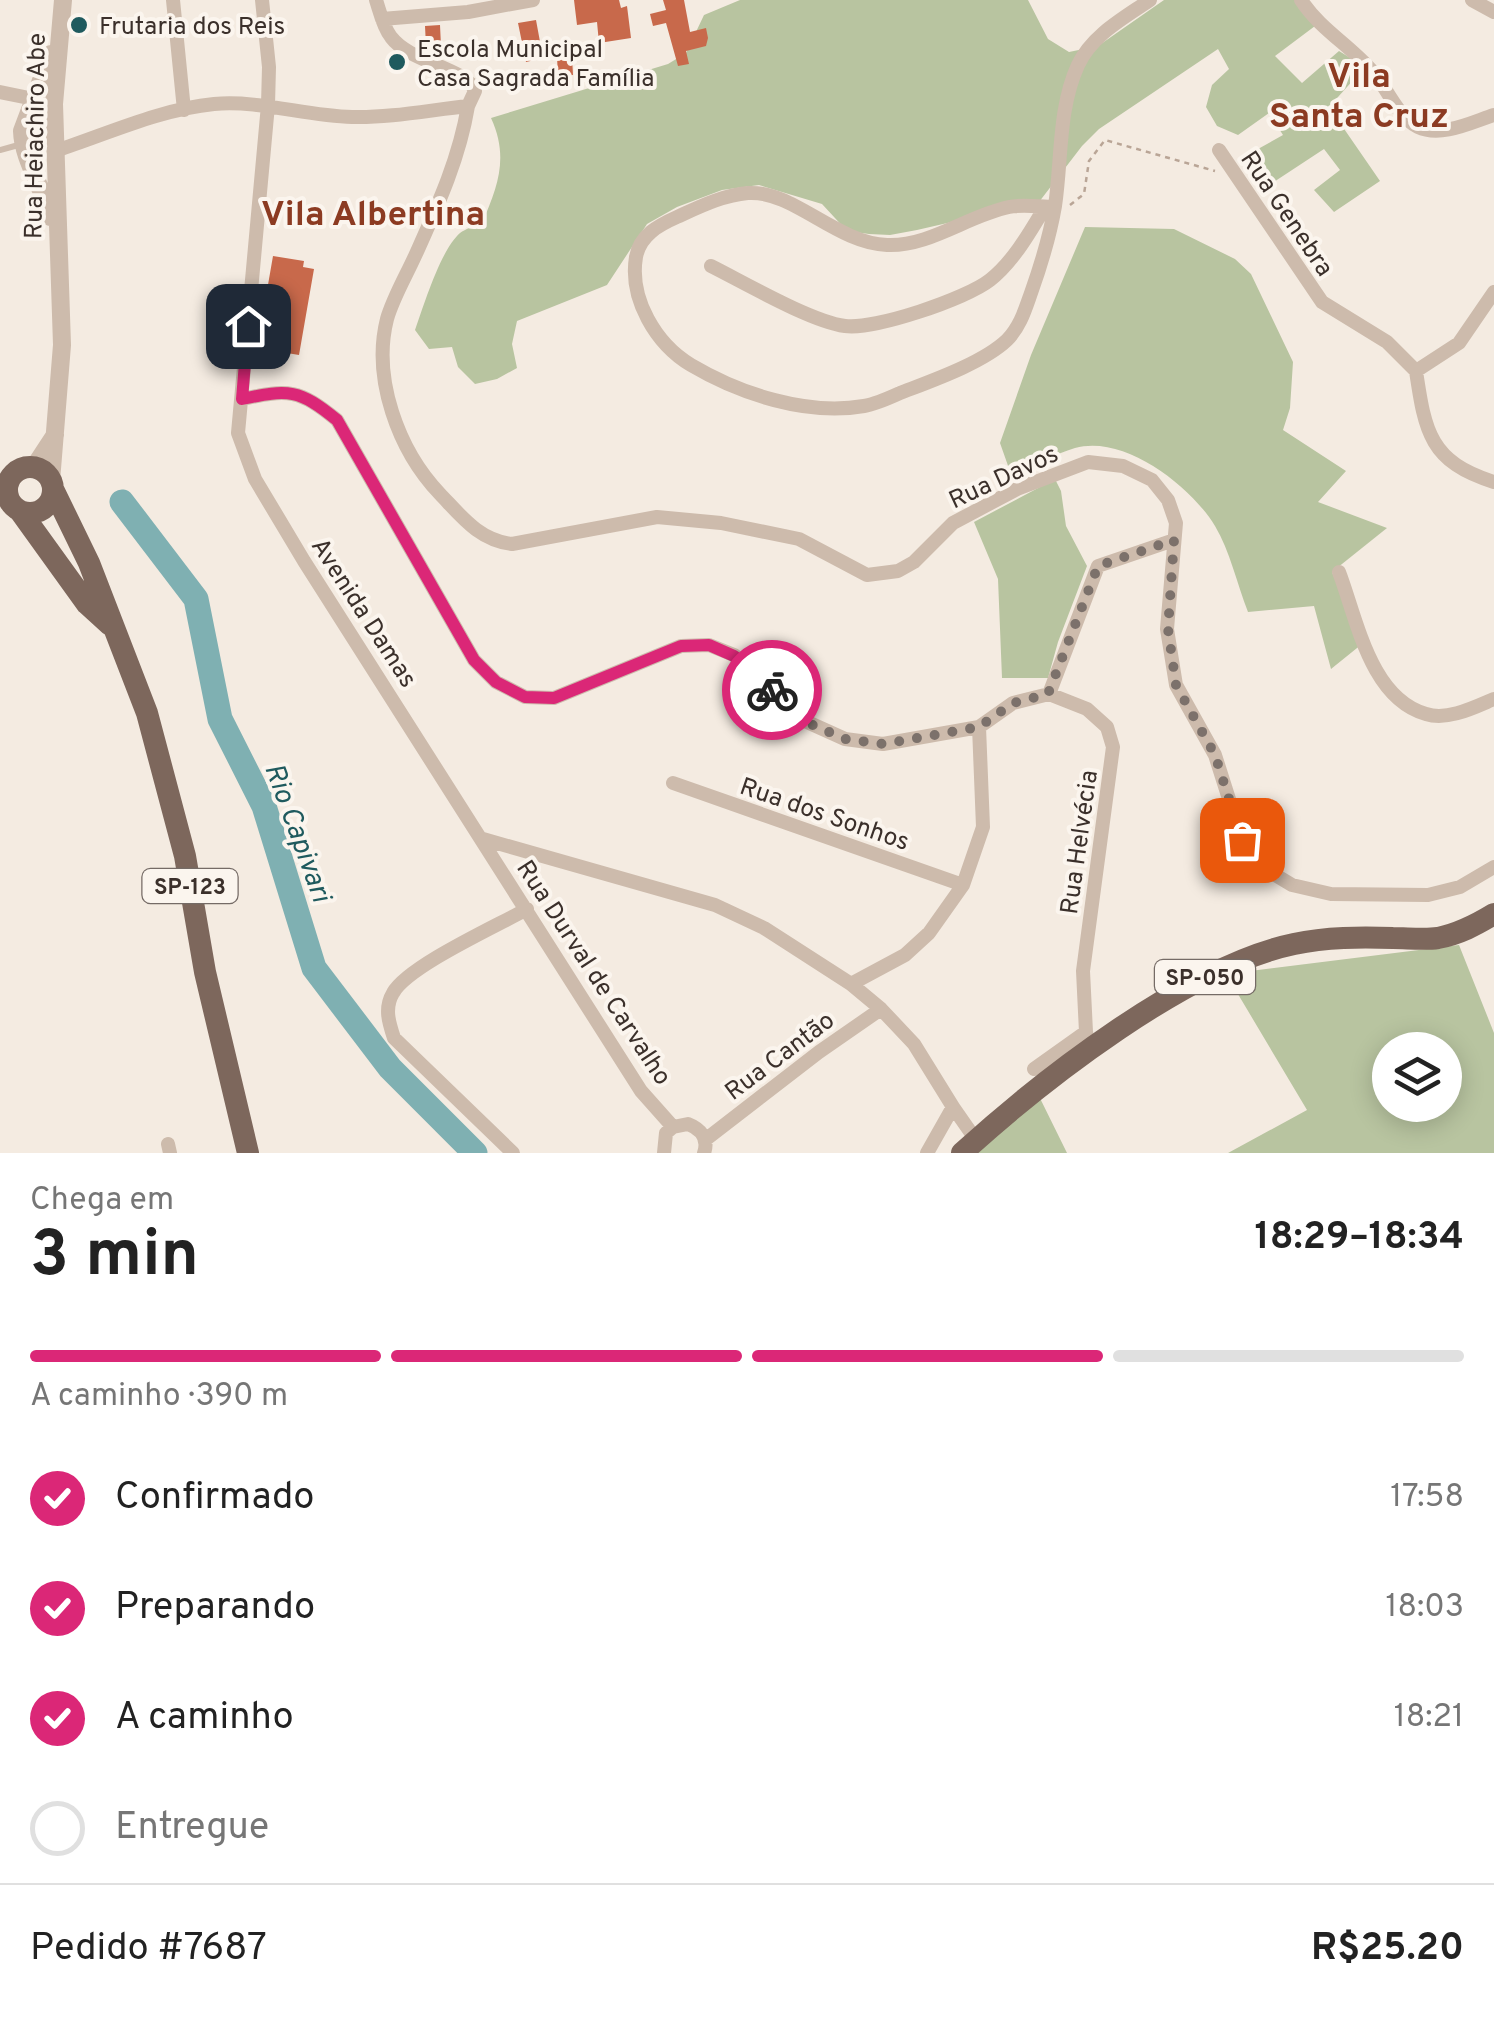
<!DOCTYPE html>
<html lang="pt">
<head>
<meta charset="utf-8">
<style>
	:root { --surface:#fff; --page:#f6f6f6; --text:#222; --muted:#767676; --line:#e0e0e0; --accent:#db2777 }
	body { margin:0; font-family:Overpass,sans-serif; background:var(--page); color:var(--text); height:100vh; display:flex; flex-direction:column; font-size:38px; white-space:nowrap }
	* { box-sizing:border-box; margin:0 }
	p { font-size:32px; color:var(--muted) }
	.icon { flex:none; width:55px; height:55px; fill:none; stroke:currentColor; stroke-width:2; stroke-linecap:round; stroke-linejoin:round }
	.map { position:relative; height:1153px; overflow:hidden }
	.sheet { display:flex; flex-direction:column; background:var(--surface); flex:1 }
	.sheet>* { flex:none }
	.tools { position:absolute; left:1372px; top:1032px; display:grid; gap:20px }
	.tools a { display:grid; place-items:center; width:90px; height:90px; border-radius:50%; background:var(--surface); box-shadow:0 5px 25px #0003; font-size:50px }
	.pin { position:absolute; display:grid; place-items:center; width:85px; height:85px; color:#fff; margin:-42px; border-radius:20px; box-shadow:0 5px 15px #0006 }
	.courier { position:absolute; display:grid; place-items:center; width:100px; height:100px; margin:-50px; border:8px solid #db2777; border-radius:50%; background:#fff; color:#222; box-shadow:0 2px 12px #0007 }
	.overview em { font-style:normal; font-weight:700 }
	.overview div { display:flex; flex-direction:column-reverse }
	.overview { display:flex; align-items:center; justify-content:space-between; height:170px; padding:0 30px }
	h1 { font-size:65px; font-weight:700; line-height:75px }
	.bar { display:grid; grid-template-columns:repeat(4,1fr); gap:15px 10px; align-content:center; height:120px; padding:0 30px }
	.bar i { height:12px; border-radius:8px; background:var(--line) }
	.bar .active { background:var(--accent) }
	.bar p { grid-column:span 4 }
	.line { display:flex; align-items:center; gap:25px; padding:0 30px; border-top:2px solid var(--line) }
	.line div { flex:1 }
	ol { padding:0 30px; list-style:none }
	li { display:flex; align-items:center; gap:30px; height:110px }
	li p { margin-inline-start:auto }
	li .icon { padding:10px; border-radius:50%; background:var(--accent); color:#fff; stroke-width:4 }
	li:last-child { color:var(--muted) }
	li i { width:55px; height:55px; border:5px solid var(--line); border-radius:50% }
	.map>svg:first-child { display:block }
	.green { fill:#b8c4a0; fill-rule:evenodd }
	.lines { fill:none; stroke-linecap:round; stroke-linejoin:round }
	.river { stroke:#7fb0b2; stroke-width:25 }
	.building { fill:#c8694b }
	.path { stroke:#b9a596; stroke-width:2.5; stroke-dasharray:5 5; stroke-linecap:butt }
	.service { stroke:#cdbbac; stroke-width:6 }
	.minor { stroke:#cdbbac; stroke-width:14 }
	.tertiary { stroke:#cdbbac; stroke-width:18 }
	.primary { stroke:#7d675c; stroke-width:22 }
	.done { stroke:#7c716b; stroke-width:10; stroke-dasharray:0 18 }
	.route { stroke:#db2777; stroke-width:12 }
	.poi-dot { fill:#1f5a5e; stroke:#fbf5ee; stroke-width:4 }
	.labels { text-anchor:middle; stroke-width:8; stroke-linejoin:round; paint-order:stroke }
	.shield { fill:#fbf5ee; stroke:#756b66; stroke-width:2.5 }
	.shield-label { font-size:22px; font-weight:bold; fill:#3b302b }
	.poi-label { font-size:25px; fill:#3b302b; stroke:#fbf5ee; text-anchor:start }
	.street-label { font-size:25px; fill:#3b302b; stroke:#fbf5ee }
	.water-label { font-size:28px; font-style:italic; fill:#1f5a5e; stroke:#fbf5ee }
	.district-label { font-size:35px; font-weight:bold; fill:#8c3b22; stroke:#fbf5ee }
</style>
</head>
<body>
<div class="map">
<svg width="1494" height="1153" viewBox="0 0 1494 1153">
	<rect width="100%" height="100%" fill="#f4ebe1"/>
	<path class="green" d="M740,0H1028L1048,39L1069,52L1098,46L1164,0H1298L1315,26L1275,56L1302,83L1339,51L1365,67L1329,107L1380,181L1334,212L1314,190L1340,170L1324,149L1266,187L1249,154L1283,135L1269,113L1238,135L1217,126L1206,107L1212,85L1229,69L1218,49L1099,129L1082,146L1039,202L917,230L890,235L869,234L847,231L822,204L759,185L722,190L677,207L647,224L607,285L517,321L512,344L517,368L497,379L475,384L458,367L452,347L429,349L415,330C424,305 440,251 460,233C465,229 475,226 482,223C498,186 509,157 491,118L668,64L686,53L704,15Z
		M1085,227L1174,229L1235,259L1251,274L1293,362L1290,408L1283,430L1346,471L1318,502L1387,528L1332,572L1362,644L1331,669L1314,606L1248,612C1237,584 1230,551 1215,526C1191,486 1124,434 1075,448C1054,454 1032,468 1012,477L1000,443L1031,355Z
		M1055,479L1061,491L1066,526L1087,566L1058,642L1048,678H1002L998,579L974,522Z
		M1459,945L1494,1033V1153H1228L1307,1110L1226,974ZM1390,1050H1445V1105H1390Z
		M1032,1082L1067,1153H960Z"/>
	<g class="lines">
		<path class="river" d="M122,502L196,599L220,719L264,806L314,968L390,1068L475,1153"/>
	</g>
	<path class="building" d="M574,0H619L621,8L627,6L631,38L599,43L597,22L577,25Z
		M663,0H684L690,32L706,28L708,38L706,46L686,51L689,64L678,66L666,23L653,26L650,14L666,10Z
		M536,20L543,58L526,62L518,23Z
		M440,25L441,46H426L425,26Z
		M572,56L573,75L558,76L557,57Z
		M273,256L304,261L303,267L314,269L299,355L257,348Z"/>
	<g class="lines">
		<path class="path" d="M1070,205L1084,194L1089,161L1105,140L1215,171"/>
		<path class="service" d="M0,150L22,144"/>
		<path class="minor" d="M173,0L184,110
			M262,0L269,67L268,105L238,433L255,479L304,561L641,1091L673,1127
			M1301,0C1321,31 1356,49 1378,78C1389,94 1400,118 1418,127C1441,138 1472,122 1494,115
			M1472,0L1494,12
			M382,19L468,12L533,0
			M0,92L34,99
			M468,106C459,160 437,207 415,256C406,276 393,298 387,319C372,378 398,450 440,494C462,517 479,540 512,544L657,517L721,523L799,539L867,575L898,571L914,562L953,523L1017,489L1088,462L1123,466L1152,480L1168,500L1176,523L1167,629L1176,685L1215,755L1242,840L1267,870L1292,885L1331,894L1428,895L1460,887L1494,867
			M58,150C107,134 161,109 214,104C261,100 305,116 352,117C390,118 430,110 468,106L475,91C467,68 410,63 391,37C383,27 380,12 376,0
			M1219,150L1322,302L1387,342L1416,371
			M1054,207C1040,207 1023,204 1009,207C969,215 929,247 887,245C836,243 793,190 748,193C723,195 699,207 677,217C659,225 640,235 636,257C629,299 656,344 691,365C740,394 807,416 864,406C876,404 889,398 900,393C931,381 983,363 1007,340C1020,327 1025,310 1031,293C1041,265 1050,235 1055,206C1062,159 1058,109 1078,65C1092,35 1124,18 1150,0
			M711,266C745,283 810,321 845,326C874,330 966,299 990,280C1013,262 1030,232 1045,207
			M1494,292L1459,343L1416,371C1425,432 1430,462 1494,482
			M242,399C289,389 299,389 337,420L474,660L496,682L525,697L554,698L681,646L709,645L734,655L805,721L845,739L883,744L979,727L1013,703L1049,694L1087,709L1107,727L1113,747L1083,971L1086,1032L1090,1051
			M1339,572C1357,619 1370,698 1426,714C1448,721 1475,707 1494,699
			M1049,694L1098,566L1174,540
			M673,783L963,885
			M483,839L715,905L764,928L851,984L881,1009L914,1044L953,1107L927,1153
			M851,984L905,955L929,933L963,885L983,827L979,727
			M1034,1069L1086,1032
			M953,1107L976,1140
			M705,1140L819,1052L881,1009
			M168,1144L170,1153
			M513,1153L394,1038C389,1023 384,1008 393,993C408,966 497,926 527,909
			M664,1153L666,1133L673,1127L688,1124C701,1129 709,1139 704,1153"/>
		<path class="tertiary" d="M50,217C44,188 23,161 22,131L51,54
			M34,467L55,435
			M51,481L62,345L54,104L63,0"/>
		<path class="primary" d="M7 490a23 23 0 1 1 46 0a23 23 0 1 1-46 0Z
			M53,489L89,563L147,713L185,856L205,972L248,1153
			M20,511L87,604L110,625
			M962,1153C1042,1080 1188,966 1294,944C1327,937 1360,937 1393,938C1407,938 1424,940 1438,938C1459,934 1476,925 1494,914"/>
	</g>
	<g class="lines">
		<path class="done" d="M772,690L806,722L845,739L884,744L979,727L1013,703L1048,694L1098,566L1174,540L1168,629L1176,685L1215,755L1242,840"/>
		<path class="route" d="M248,326L242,399C289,389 299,389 337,420L474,660L496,682L525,697L554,698L681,646L709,645L734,656L772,690"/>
	</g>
	<g class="poi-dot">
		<circle cx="79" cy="25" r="10"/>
		<circle cx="397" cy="62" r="10"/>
	</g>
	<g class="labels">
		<g class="shield">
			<rect x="142.5" y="869" width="95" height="34" rx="8"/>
			<rect x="1155" y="960" width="100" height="34" rx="8"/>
		</g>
		<g class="shield-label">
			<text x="190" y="894">SP-123</text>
			<text x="1205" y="985">SP-050</text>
		</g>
		<g class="poi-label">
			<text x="99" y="34">Frutaria dos Reis</text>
			<text x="417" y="57">Escola Municipal<tspan x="417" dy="29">Casa Sagrada Família</tspan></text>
		</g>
		<g class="street-label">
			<text transform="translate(34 136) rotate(-89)" y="9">Rua Heiachiro Abe</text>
			<text transform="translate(1288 213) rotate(56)" y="9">Rua Genebra</text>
			<text transform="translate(1003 476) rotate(-25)" y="9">Rua Davos</text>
			<text transform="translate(365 612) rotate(57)" y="9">Avenida Damas</text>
			<text transform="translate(825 813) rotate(19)" y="9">Rua dos Sonhos</text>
			<text transform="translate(1078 842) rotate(-82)" y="9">Rua Helvécia</text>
			<text transform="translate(595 972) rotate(57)" y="9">Rua Durval de Carvalho</text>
			<text transform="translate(779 1055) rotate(-37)" y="9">Rua Cantão</text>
		</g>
		<g class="water-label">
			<text transform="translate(299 832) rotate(70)" y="10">Rio Capivari</text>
		</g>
		<g class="district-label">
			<text x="1359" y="87">Vila<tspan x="1359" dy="40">Santa Cruz</tspan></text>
			<text x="373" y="225">Vila Albertina</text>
		</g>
	</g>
</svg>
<div class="tools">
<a><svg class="icon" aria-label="layers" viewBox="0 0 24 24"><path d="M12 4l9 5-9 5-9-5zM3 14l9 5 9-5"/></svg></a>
</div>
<div class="pin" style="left:1242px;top:840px;background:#ea580c"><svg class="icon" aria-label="bag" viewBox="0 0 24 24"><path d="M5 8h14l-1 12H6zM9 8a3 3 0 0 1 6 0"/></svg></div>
<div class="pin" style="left:248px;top:326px;background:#1f2937"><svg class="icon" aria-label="home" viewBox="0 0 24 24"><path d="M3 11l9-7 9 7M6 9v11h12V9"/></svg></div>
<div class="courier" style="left:772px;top:690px"><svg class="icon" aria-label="bike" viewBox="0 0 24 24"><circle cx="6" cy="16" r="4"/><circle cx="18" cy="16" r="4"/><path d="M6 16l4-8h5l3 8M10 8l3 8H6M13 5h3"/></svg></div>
</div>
<section class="sheet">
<div class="overview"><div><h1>3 min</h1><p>Chega em</p></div><em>18:29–18:34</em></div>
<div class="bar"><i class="active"></i><i class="active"></i><i class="active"></i><i></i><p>A caminho · 390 m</p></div>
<ol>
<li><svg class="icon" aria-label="check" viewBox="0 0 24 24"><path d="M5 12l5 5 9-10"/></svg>Confirmado<p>17:58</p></li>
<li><svg class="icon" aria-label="check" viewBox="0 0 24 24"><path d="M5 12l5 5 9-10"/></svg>Preparando<p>18:03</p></li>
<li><svg class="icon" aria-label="check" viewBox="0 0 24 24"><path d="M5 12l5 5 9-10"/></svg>A caminho<p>18:21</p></li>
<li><i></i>Entregue</li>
</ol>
<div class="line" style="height:130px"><div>Pedido #7687</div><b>R$25.20</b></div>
</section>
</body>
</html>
